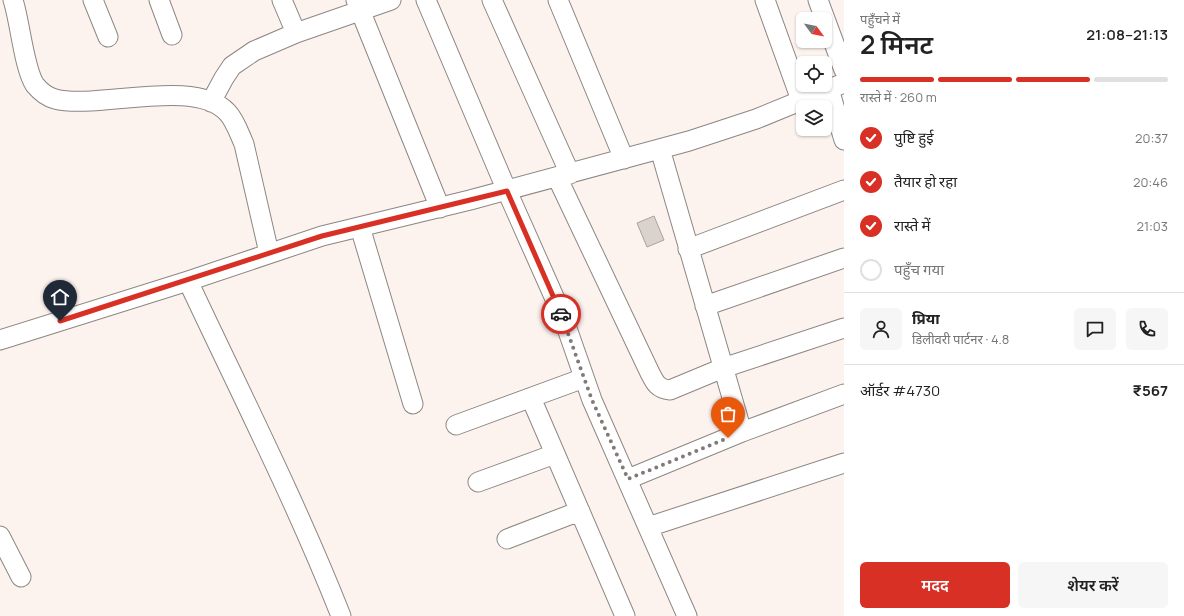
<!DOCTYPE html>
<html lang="hi">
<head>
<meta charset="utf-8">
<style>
	:root { --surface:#fff; --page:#f6f6f6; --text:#222; --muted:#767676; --line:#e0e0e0; --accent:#d93025 }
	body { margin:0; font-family:Manrope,"Noto Sans Devanagari",sans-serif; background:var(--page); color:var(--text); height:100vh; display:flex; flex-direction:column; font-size:15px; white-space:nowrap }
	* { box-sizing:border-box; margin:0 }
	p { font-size:13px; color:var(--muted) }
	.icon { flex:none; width:22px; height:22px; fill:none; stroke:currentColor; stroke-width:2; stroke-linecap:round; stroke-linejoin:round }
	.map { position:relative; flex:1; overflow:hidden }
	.sheet { display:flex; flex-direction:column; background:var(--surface); width:340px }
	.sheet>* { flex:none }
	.needle { width:26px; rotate:122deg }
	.fabs { position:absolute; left:796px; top:12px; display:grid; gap:8px }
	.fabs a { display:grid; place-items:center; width:36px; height:36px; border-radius:6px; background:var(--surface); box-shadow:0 1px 3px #0004; font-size:20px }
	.pin { position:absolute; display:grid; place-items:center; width:34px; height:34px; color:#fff; margin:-41px -17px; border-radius:50% 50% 50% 0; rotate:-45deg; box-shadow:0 0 4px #0007 }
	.pin .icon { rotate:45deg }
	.courier { position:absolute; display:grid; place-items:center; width:40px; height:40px; margin:-20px; border:3px solid #d93025; border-radius:50%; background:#fff; color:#222; box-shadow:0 1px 5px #0007 }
	.summary em { font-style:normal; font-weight:600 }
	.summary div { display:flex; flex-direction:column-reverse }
	.summary { display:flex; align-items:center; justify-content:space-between; height:68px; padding:0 16px }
	h1 { font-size:26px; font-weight:600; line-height:30px }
	.bar { display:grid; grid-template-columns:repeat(4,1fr); gap:6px 4px; align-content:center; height:48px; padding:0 16px }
	.bar i { height:5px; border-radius:3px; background:var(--line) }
	.bar .active { background:var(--accent) }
	.bar p { grid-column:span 4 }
	.line { display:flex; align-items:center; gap:10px; padding:0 16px; border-top:1px solid var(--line) }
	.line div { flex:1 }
	.round { display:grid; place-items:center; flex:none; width:42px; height:42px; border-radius:6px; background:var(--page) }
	ol { padding:0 16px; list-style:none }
	li { display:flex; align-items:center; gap:12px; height:44px }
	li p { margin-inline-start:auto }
	li .icon { padding:4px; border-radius:50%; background:var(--accent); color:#fff; stroke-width:4 }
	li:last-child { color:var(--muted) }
	li i { width:22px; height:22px; border:2px solid var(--line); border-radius:50% }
	.primary-button { display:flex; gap:8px; margin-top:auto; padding:8px 16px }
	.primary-button a { flex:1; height:46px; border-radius:6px; background:var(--accent); color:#fff; font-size:16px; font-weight:600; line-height:46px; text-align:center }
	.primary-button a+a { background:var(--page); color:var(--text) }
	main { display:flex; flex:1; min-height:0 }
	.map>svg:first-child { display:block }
	.building { fill:#dad2cd; stroke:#aaa29e }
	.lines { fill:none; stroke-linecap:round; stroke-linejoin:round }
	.minor-casing { stroke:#8d8682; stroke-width:21 }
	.minor { stroke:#fff; stroke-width:19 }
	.done { stroke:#807b78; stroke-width:4; stroke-dasharray:0 7.2 }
	.route { stroke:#d93025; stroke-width:5 }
</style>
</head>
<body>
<main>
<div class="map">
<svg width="844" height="616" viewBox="0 0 844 616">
	<rect width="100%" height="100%" fill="#fcf3ef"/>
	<path class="building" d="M654,216L664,240L647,247L637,223Z"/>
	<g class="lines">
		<g class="minor-casing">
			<path id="minor" d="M13,0C20,21 24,69 35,85C40,91 47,97 55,99C97,110 194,77 227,112C235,120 239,133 244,144L269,253
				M93,0L108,37
				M159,0L172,35
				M282,0L296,33
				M356,0L440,208
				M426,0L507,191L563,317L592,400L687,616
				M492,0L570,174
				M558,0L624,159
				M765,0L801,100
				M818,0L844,70
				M829,89L844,140
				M211,102L224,78L232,66L254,51L296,33L391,0
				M660,149L742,432
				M557,177L650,373C655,383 658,389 670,390L723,368L844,328
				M360,227L413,404
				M688,249L844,190
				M188,281C240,392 296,502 341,616
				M705,306L844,258
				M0,340L188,281L322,236L470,200L689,141L756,119L844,83
				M531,398L625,616
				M456,425L584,378
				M628,479L742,432L844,394
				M478,482L555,454
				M648,527L844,463
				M0,536L21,577
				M507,539L580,511"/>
		</g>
		<use href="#minor" class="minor"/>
	</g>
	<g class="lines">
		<path class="done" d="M561,314L592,400L628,479L728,438"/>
		<path class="route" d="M60,321L322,236L507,191L561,314"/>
	</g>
</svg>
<div class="fabs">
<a><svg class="needle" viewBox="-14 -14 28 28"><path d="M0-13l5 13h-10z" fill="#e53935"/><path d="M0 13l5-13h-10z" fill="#767676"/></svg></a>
<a><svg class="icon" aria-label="locate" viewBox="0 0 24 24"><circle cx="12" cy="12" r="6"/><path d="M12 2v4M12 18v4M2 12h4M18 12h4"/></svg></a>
<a><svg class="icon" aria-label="layers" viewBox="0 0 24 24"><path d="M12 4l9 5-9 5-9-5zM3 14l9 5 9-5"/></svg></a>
</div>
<div class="pin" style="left:728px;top:438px;background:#ea580c"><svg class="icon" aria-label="bag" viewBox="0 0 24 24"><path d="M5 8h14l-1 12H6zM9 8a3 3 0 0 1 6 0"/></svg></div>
<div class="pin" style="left:60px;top:321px;background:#1f2937"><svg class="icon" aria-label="home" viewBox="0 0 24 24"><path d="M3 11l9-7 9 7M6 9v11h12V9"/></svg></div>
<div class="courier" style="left:561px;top:314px"><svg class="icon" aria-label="car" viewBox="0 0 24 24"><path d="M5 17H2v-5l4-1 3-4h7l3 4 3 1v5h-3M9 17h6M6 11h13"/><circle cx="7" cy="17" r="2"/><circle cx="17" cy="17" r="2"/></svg></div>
</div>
<section class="sheet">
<div class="summary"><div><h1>2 मिनट</h1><p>पहुँचने में</p></div><em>21:08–21:13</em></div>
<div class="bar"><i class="active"></i><i class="active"></i><i class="active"></i><i></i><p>रास्ते में · 260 m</p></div>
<ol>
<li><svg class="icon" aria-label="check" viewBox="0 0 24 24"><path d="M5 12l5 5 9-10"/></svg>पुष्टि हुई<p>20:37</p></li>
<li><svg class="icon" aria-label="check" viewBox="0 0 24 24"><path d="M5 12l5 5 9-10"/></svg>तैयार हो रहा<p>20:46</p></li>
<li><svg class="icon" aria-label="check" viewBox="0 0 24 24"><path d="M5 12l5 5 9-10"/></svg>रास्ते में<p>21:03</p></li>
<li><i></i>पहुँच गया</li>
</ol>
<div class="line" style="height:72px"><a class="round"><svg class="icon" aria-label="person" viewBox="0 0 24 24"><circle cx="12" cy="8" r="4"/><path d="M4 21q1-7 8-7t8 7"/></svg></a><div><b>प्रिया</b><p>डिलीवरी पार्टनर · 4.8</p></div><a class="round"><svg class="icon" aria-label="chat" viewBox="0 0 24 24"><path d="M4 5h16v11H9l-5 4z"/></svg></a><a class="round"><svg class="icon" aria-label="phone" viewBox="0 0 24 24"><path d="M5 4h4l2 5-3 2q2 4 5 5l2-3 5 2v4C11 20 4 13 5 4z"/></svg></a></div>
<div class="line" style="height:52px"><div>ऑर्डर #4730</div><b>₹567</b></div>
<div class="primary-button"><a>मदद</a><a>शेयर करें</a></div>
</section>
</main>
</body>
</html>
